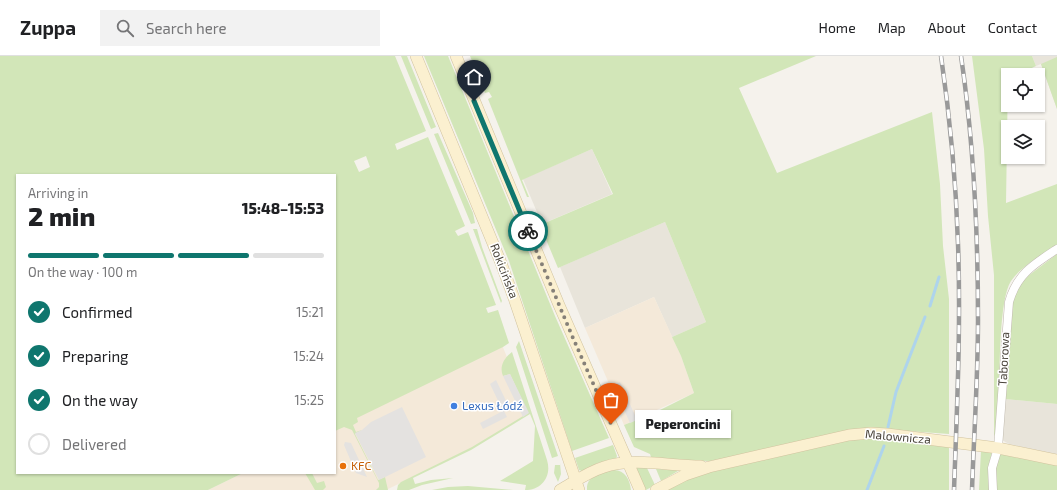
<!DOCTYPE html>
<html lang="en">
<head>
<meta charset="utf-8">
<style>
	:root { --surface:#fff; --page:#f2f2f2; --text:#202124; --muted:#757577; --line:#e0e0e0; --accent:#0f766e }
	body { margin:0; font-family:"Exo 2",sans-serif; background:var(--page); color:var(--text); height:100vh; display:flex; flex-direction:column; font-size:15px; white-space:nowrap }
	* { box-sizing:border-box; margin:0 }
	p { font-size:13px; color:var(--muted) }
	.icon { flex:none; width:22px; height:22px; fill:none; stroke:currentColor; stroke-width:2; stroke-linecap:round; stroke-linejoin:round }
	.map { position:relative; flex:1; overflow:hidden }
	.sheet { position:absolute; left:16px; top:118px; width:320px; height:300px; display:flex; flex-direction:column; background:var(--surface); border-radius:0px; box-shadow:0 1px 3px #0004 }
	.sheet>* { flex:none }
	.buttons { position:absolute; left:1001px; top:12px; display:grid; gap:8px }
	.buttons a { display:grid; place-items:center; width:44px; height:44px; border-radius:0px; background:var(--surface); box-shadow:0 1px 3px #0004; font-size:20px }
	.pin { position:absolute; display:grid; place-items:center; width:34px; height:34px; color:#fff; margin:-41px -17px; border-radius:50% 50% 50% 0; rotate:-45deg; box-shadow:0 0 4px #0007 }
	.pin .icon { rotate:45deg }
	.courier { position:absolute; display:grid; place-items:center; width:40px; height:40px; margin:-20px; border:3px solid #0f766e; border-radius:50%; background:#fff; color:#222; box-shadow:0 1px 5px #0007 }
	.bubble { position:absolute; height:28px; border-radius:0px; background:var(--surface); box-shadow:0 1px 3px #0004; font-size:13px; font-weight:800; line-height:28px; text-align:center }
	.overview em { font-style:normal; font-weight:800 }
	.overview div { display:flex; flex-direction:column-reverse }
	.overview { display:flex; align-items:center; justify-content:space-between; height:68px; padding:0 12px }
	h1 { font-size:26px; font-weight:800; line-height:30px }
	.bar { display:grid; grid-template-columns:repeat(4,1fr); gap:6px 4px; align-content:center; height:48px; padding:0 12px }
	.bar i { height:5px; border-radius:3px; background:var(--line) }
	.bar .current { background:var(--accent) }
	.bar p { grid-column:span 4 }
	ol { padding:0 12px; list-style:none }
	li { display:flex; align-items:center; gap:12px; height:44px }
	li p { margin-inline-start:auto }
	li .icon { padding:4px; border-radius:50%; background:var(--accent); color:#fff; stroke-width:4 }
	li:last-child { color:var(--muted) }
	li i { width:22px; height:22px; border:2px solid var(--line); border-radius:50% }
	header { display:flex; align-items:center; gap:24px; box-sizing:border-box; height:56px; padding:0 20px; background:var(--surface); border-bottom:1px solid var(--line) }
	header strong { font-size:19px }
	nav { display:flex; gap:22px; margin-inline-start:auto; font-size:14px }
	.search { width:280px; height:36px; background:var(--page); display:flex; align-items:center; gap:10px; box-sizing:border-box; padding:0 14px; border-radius:0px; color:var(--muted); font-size:15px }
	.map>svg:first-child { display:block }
	.residential { fill:#e8e4da }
	.commercial { fill:#f4e9d9 }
	.green { fill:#d2e6b8; fill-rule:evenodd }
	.parking { fill:#e4e2e0 }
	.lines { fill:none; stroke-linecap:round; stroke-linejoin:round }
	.stream { stroke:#aed4ec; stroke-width:3 }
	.street-casing { stroke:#c0baaf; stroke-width:9 }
	.secondary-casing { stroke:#d1c39f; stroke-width:12 }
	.street { stroke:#fff; stroke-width:8 }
	.secondary { stroke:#fbf0d0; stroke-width:11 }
	.rail-casing { stroke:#999; stroke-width:4.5 }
	.rail { stroke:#fff; stroke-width:3; stroke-dasharray:9; stroke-linecap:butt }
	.done { stroke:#858078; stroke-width:4; stroke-dasharray:0 7.2 }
	.route { stroke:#0f766e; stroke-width:5 }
	.shop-dot { fill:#3f7fe0; stroke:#fff; stroke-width:1.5 }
	.food-dot { fill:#e8710a; stroke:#fff; stroke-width:1.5 }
	.labels { text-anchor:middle; stroke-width:3; stroke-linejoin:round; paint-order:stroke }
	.street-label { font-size:12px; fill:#49433a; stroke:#fff }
	.shop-label { font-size:12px; fill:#366cbe; stroke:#fff; text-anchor:start }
	.food-label { font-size:12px; fill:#c56008; stroke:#fff; text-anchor:start }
</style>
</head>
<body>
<header>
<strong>Zuppa</strong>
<div class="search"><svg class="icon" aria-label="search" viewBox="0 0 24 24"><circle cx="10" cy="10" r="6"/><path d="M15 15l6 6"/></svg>Search here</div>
<nav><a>Home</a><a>Map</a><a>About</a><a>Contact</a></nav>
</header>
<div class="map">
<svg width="1057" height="434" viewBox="0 0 1057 434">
	<rect width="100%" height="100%" fill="#f5f2ec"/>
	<path class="residential" d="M1032,0H1057V53L1041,8L1036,10Z
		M592,93L612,138L542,168L523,123Z
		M665,166L706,266L672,281L654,241L585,272L560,211Z
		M1005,343L1057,348V399L1009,388L1002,384Z"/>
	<path class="commercial" d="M654,241L681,300L694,337L624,369L608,331L610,330L585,272Z
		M502,289L530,357L471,393L388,433V434H208L243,417H335V373L352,362Z"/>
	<path class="green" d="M0,0H395L426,75L395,88L397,94L428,81L465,170L455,175L458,180L468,176L496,249L486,252L488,257L498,254L509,287L503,291L357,362L358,366L353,369L356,376L362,374L355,378L378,424L385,421L388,434H376L379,431V427L352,374L344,371L335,375V119H17V417H243L208,434H0ZM366,100L370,111L359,116L354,105Z
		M401,0H407L436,71L431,73Z
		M424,0H448L555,260L609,382L572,395L509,205Z
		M470,0H816L739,32L777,117L932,56L940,128L943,190L949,243V378L867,372L760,395L710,405L652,404L650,398L634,391L624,369L658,355L694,337L681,300L672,281L706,266L665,166L558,212L540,169L613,138L592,93L522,124L529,141H527L488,43L492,41L489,36L485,37Z
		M972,0H1032L1036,10L1017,19H1008L1006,147L1057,128V189C1042,200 1022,209 1011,225C999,243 1000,313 999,338C999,351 997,364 995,378L994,380V219L988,160L984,93Z
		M1057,1V53L1041,8Z
		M438,77L473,157L475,167L471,168L434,78Z
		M473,173H477L482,191L502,245L501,247Z
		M1057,198V348L1005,343L1011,251L1019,229L1028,220Z
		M519,285L558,400L552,402L516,291Z
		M512,296L547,404C552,420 542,434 525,434L526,429L500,425L533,405L535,370L530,358L471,394L413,422L415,428L431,424L453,422L422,429L409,434H397L398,429L401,426L472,391L528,357L510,318L503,320C499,311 504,302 512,296Z
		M873,381L949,390V434H667L699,418L847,384Z
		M613,389L617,400L616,403L598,407L582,415L579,414L575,402Z
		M981,394L992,396L989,408L990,434H979Z
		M999,397L1057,408V434H996L995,410Z
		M560,407L561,418L558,426L554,417L555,409H560Z
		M636,412H647L655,429L646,434H644Z
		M656,413L676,414L678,415L661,425Z
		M614,414C625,414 630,424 631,434H587C586,419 602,417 614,414Z
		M305,417H312L317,427L324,425L326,431L323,434H315Z
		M468,430L513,434H432L448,431Z"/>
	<path class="parking" d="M510,318L529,357L523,361L503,320Z
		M496,324L510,353H509L504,355L507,361L483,373L480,367L503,355L490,328Z
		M620,326L637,364L630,367L613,329Z
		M402,351L426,401L379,424L355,377L362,374L371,366Z
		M345,386L351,387L367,421L356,417L344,389Z"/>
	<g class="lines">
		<path class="stream" d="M930,250L939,221
			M888,371L896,336L925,261
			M867,434L884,390"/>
		<g class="street-casing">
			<path id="street" d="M993,434L992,412L998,392L1009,246C1017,218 1034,208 1057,193"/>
		</g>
		<g class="secondary-casing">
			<path id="secondary" d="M416,0L501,207L515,245L579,434
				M456,0L559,249L640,434
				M560,434C574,426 588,416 604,411C634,401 669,410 701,410
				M656,434L685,419L709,411L849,379L871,377L887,378L998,392L1057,404"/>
		</g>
		<use href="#street" class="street"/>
		<use href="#secondary" class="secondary"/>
		<g class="rail-casing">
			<path id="rail" d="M941,0C950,62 956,125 958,188C961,270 957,352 954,434
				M961,0C974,88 978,175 978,264C978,320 974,377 972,434"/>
		</g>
		<use href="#rail" class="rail"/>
	</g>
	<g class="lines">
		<path class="done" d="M528,175L573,282L611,368"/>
		<path class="route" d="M474,45L528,175"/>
	</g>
	<circle class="shop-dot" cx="454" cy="350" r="4"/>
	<circle class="food-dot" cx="343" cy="410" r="4"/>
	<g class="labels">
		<g class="street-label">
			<text transform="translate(504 215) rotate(69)" y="4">Rokicińska</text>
			<text transform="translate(1004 303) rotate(-87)" y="4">Taborowa</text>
			<text transform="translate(898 381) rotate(5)" y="4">Malownicza</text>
		</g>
		<g class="shop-label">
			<text x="462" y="354">Lexus Łódź</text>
		</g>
		<g class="food-label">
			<text x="351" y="414">KFC</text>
		</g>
	</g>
</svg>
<div class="buttons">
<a><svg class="icon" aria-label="locate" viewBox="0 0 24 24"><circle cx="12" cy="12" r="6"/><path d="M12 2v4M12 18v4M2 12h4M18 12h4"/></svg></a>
<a><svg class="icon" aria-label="layers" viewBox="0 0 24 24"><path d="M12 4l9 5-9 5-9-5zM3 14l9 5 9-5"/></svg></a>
</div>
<div class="pin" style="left:611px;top:368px;background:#ea580c"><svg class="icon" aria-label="bag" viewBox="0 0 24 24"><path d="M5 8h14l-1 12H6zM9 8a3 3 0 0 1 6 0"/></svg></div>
<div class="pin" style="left:474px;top:45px;background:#1f2937"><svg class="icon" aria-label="home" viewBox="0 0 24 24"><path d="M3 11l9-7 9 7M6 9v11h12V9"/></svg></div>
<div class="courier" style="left:528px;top:175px"><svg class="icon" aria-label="bike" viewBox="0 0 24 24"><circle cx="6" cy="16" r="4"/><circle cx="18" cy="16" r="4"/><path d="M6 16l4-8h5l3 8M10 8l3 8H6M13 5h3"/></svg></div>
<div class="bubble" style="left:635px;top:354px;width:96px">Peperoncini</div>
<section class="sheet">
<div class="overview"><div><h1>2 min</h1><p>Arriving in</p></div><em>15:48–15:53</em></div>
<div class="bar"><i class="current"></i><i class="current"></i><i class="current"></i><i></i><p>On the way · 100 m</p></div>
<ol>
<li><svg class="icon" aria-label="check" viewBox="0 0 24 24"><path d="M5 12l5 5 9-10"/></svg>Confirmed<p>15:21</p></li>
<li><svg class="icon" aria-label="check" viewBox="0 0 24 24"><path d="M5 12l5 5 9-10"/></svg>Preparing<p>15:24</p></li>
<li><svg class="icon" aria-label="check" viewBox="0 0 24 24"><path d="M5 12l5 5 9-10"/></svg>On the way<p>15:25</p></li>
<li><i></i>Delivered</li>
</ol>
</section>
</div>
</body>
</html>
